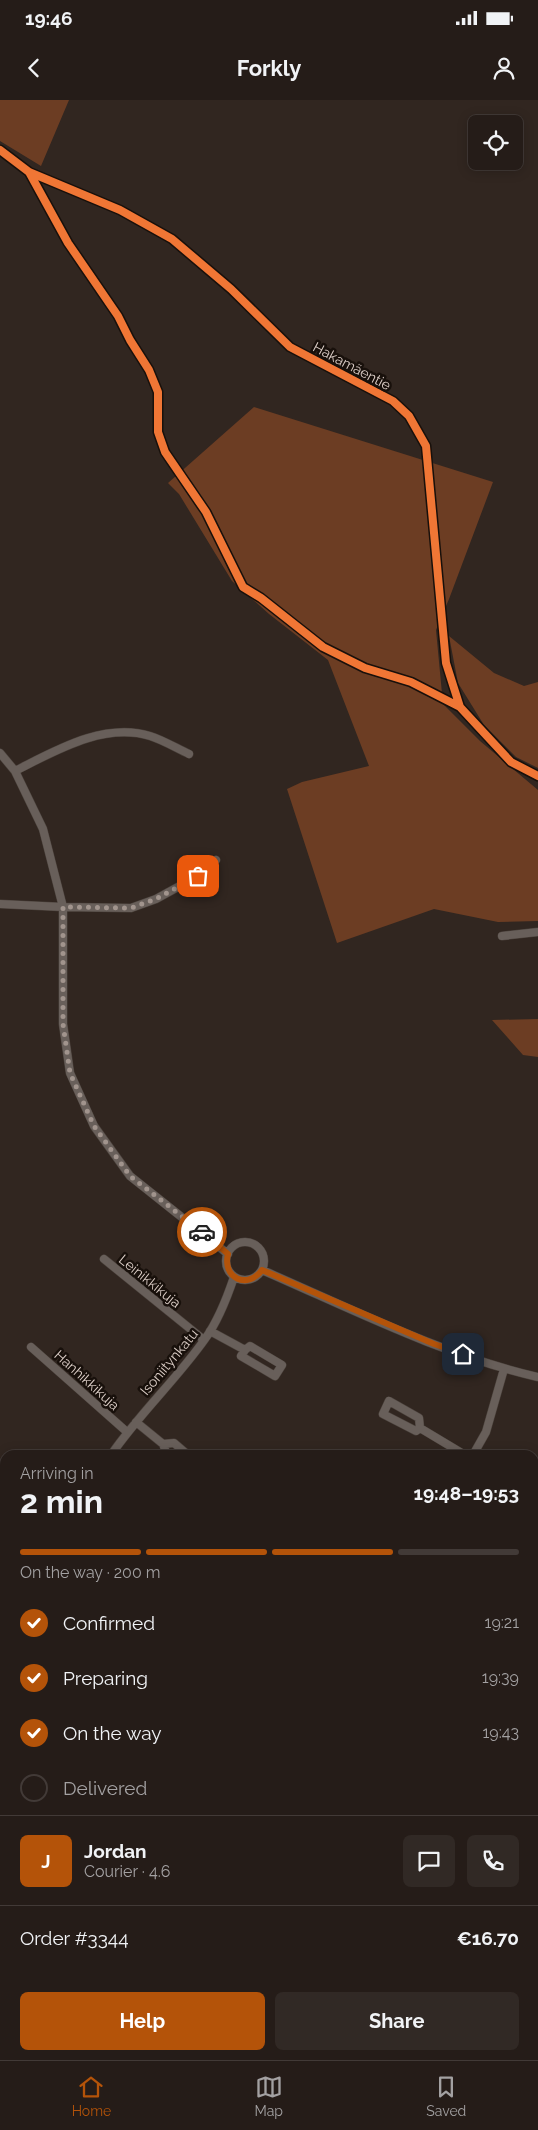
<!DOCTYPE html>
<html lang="en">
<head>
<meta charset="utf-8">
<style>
	:root { --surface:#251c18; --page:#312925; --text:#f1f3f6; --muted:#a3a1a2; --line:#423a37; --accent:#b45309 }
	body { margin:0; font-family:Raleway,sans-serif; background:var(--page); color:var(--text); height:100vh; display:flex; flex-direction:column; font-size:19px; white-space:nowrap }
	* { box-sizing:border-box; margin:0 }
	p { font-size:16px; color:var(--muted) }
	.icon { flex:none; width:28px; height:28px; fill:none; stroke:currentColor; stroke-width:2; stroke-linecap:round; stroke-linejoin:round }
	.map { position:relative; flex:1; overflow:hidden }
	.details { position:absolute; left:0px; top:1350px; width:539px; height:610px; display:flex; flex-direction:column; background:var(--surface); border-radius:15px 15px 0 0; box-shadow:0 2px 12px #0003,0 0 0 1px var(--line) }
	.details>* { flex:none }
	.fabs { position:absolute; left:468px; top:15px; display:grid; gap:10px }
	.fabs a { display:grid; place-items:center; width:55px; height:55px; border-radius:8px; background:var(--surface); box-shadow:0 2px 12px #0003,0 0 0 1px var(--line); font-size:25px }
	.pin { position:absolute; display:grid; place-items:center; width:42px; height:42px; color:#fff; margin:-21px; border-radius:10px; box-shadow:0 2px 8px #0006 }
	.courier { position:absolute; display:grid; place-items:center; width:50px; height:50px; margin:-25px; border:4px solid #b45309; border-radius:50%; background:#fff; color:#222; box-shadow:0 1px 6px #0007 }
	.overview em { font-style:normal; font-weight:700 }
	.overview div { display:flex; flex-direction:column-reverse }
	.overview { display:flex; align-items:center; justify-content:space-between; height:85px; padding:0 20px }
	h1 { font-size:32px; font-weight:700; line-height:38px }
	.bar { display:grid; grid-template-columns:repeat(4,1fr); gap:8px 5px; align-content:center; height:60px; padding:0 20px }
	.bar i { height:6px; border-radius:4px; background:var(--line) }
	.bar .selected { background:var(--accent) }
	.bar p { grid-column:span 4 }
	.line { display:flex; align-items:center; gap:12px; padding:0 20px; border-top:1px solid var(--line) }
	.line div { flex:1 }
	.round { display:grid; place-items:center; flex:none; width:52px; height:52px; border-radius:8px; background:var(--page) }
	ol { padding:0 20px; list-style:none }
	li { display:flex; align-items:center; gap:15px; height:55px }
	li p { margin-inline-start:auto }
	li .icon { padding:5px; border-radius:50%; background:var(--accent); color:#fff; stroke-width:4 }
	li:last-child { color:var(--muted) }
	li i { width:28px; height:28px; border:2px solid var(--line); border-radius:50% }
	.cta { display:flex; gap:10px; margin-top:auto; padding:10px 20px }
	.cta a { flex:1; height:58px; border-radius:8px; background:var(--accent); color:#fff; font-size:20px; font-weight:700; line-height:58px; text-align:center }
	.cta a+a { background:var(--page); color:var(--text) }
	.status { display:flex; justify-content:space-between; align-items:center; height:35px; padding:0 25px; background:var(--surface); direction:ltr }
	.status svg { height:14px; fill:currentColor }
	header { display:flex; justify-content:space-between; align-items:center; height:65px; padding:0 20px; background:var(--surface); font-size:22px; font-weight:700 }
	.dock { display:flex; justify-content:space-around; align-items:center; height:70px; border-top:1px solid var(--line); background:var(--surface); font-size:14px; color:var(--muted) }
	.dock a { display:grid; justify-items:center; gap:2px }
	.dock .selected { color:var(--accent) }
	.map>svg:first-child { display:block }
	.built { fill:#422a1d }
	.forest { fill:#6c3d23 }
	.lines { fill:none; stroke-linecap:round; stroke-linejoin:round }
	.street-casing { stroke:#4b423c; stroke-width:9 }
	.street { stroke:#685f5a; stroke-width:8 }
	.cycleway-casing { stroke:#18100b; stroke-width:11 }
	.cycleway { stroke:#f07635; stroke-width:8 }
	.done { stroke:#a1948d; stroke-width:5; stroke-dasharray:0 9 }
	.route { stroke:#b45309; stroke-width:6 }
	.labels { text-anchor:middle; stroke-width:5; stroke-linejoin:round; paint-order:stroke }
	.street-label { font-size:14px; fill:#ddcfc8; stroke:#18100b }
</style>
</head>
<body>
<div class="status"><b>19:46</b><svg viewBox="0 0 49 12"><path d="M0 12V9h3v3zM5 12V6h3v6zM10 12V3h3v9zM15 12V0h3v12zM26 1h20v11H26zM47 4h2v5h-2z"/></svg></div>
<header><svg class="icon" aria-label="back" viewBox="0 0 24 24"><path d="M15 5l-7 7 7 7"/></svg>Forkly<svg class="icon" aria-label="person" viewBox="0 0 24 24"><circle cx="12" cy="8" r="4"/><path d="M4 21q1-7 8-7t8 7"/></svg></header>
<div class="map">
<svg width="538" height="1960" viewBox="0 0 538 1960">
	<rect width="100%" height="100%" fill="#312620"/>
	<path class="built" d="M534,1784L538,1785V1960H362L368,1955H534Z"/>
	<path class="forest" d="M0,0H69L41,66L0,41Z
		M254,307L493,382L449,499L436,530L443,604L480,641L538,690V821L498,822L434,809L337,843L287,689L302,682L369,666L328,560L269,514L232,481L179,394L168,383Z
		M449,536L494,573L524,586L538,582V668L516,657L484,625L458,583Z
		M538,919V957L523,955L492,920Z
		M538,1529V1785L534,1784V1532Z"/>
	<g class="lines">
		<g class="street-casing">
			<path id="street" d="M0,50L29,72L120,110L172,139L231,189L290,247L393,301L409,316L426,346L446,563L460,607L511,662L538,676
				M29,72L68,143L118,216L130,240L149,270L158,292V332L165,352L206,412L243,487L261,498L323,547L365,568L411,582L460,607
				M0,653L15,671L43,729L63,807V924L70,973L94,1026L130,1076L228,1154
				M15,671C55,651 103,622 150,636C163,640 176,648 189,654
				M0,804L63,807L131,808L156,799L198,776L216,760
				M502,836L538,832
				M226 1161a19 19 0 1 1 38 0a19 19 0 1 1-38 0Z
				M104,1159L204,1240
				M262,1170C352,1209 442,1255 538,1277
				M210,1231L245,1250L241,1256L275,1276L282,1265L250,1246L245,1250
				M31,1247L127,1332
				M389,1301L419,1318L420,1328L416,1331L383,1314Z
				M136,1322L163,1344L167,1355
				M420,1328L465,1355
				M163,1344L174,1343L188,1355
				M111,1355C139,1314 176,1280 205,1239C218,1221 227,1198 234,1177
				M473,1355L486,1332L504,1269
				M0,1384L5,1388
				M534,1419L538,1423
				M534,1440L538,1445
				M0,1462L5,1457
				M0,1535L5,1541
				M0,1558L5,1563
				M0,1705L5,1711L0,1715
				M0,1871L5,1867
				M238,1955L243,1960
				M527,1960L533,1955"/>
		</g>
		<use href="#street" class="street"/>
		<g class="cycleway-casing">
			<path id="cycleway" d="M0,50L29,72L120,110L172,139L231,189L290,247L393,301L409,316L426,346L446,563L460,607L511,662L538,676
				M29,72L68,143L118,216L130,240L149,270L158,292V332L165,352L206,412L243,487L261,498L323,547L365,568L411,582L460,607"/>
		</g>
		<use href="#cycleway" class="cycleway"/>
	</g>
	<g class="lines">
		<path class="done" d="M198,776L156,799L131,808L63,807V924L70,973L94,1026L130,1076L202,1132"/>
		<path class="route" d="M202,1132L228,1154C222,1178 247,1190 262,1170L434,1244L463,1254"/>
	</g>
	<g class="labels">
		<g class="street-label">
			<text transform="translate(352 266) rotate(28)" y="5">Hakamäentie</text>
			<text transform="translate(150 1181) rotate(39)" y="5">Leinikkikuja</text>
			<text transform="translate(169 1262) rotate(-50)" y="5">Isoniitynkatu</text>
			<text transform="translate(87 1280) rotate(42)" y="5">Hanhikkikuja</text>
		</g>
	</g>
</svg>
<div class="fabs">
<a><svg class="icon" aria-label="locate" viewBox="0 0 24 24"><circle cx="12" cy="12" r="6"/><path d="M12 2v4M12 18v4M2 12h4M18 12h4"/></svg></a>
</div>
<div class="pin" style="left:198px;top:776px;background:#ea580c"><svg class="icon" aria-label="bag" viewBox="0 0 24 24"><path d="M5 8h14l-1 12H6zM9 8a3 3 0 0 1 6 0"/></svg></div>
<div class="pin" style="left:463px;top:1254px;background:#1f2937"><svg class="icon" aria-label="home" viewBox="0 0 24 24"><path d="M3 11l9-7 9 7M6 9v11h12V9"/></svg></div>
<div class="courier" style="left:202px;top:1132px"><svg class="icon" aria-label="car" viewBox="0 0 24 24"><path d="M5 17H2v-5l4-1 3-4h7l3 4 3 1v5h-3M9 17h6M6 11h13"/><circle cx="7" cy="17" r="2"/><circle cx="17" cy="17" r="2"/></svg></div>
<section class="details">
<div class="overview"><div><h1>2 min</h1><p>Arriving in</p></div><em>19:48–19:53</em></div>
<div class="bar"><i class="selected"></i><i class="selected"></i><i class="selected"></i><i></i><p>On the way · 200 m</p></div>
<ol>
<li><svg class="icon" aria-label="check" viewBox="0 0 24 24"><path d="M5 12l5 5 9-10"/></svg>Confirmed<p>19:21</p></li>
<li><svg class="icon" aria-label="check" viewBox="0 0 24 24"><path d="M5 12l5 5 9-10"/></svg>Preparing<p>19:39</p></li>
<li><svg class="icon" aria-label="check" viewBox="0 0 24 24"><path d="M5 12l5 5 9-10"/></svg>On the way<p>19:43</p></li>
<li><i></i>Delivered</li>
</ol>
<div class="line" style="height:90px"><b class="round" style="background:var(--accent);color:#fff">J</b><div><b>Jordan</b><p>Courier · 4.6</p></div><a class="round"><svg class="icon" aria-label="chat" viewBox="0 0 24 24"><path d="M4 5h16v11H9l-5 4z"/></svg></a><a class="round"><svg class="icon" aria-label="phone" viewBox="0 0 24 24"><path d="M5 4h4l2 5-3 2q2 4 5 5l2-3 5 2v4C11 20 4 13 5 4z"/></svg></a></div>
<div class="line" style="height:65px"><div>Order #3344</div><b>€16.70</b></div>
<div class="cta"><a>Help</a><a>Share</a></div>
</section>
</div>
<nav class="dock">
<a class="selected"><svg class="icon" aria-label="home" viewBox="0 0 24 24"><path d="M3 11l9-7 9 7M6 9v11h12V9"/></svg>Home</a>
<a><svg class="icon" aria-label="map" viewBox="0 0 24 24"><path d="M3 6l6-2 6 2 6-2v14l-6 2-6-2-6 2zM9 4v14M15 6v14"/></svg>Map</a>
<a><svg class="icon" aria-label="saved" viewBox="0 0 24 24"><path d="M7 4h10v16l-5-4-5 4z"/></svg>Saved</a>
</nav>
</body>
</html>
